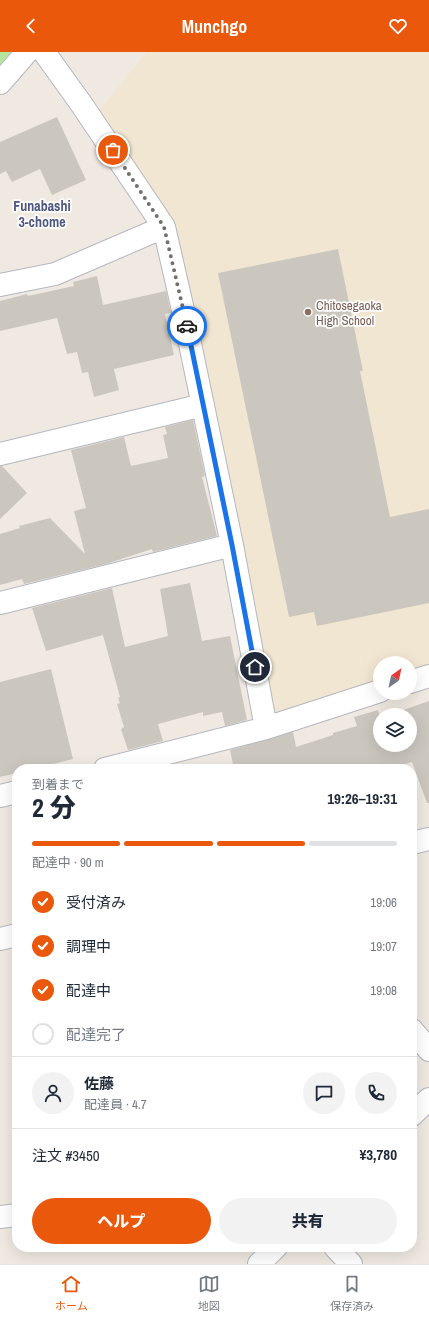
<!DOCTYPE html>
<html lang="ja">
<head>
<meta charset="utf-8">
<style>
	:root { --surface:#fff; --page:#f2f2f3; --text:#1f2937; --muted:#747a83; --line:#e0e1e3; --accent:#ea580c }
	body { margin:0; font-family:"Archivo Narrow","Noto Sans JP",sans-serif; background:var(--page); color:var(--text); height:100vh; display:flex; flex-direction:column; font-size:15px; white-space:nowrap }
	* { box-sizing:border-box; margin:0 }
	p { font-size:13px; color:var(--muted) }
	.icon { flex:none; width:22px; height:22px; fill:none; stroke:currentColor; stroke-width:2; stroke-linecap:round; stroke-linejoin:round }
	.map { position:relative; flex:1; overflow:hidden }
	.drawer { position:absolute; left:12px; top:712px; width:405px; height:488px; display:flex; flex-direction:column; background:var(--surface); border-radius:16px; box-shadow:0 4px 16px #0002 }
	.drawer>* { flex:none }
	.needle { width:26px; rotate:33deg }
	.tools { position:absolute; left:373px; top:604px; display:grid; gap:8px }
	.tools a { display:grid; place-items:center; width:44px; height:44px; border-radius:50%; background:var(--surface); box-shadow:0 4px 16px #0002; font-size:20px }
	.pin { position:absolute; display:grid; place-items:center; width:34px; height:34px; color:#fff; margin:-17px; border:2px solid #fff; border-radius:50%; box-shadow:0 1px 4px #0007 }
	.courier { position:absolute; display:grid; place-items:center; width:40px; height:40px; margin:-20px; border:3px solid #1a73e8; border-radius:50%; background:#fff; color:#222; box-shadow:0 1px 5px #0007 }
	.head em { font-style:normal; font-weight:800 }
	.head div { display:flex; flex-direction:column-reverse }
	.head { display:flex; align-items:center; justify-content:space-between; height:68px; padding:0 20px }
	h1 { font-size:26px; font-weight:800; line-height:30px }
	.bar { display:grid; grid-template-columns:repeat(4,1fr); gap:6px 4px; align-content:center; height:48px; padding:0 20px }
	.bar i { height:5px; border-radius:3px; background:var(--line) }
	.bar .on { background:var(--accent) }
	.bar p { grid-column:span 4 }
	.line { display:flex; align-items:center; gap:10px; padding:0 20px; border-top:1px solid var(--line) }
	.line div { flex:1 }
	.round { display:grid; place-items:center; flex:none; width:42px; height:42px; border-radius:21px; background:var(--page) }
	ol { padding:0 20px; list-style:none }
	li { display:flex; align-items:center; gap:12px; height:44px }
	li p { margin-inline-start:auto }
	li .icon { padding:4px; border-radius:50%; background:var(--accent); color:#fff; stroke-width:4 }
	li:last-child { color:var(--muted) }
	li i { width:22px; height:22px; border:2px solid var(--line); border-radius:50% }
	.primary-button { display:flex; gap:8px; margin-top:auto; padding:8px 20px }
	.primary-button a { flex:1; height:46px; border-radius:24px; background:var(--accent); color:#fff; font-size:16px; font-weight:800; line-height:46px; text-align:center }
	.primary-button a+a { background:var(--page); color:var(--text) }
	header { display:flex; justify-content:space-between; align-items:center; height:52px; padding:0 20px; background:var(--accent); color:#fff; font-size:18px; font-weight:800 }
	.dock { display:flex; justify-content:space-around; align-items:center; height:56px; border-top:1px solid var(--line); background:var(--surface); font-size:11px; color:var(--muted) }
	.dock a { display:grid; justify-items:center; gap:2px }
	.dock .on { color:var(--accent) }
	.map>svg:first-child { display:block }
	.education { fill:#f0e6d1 }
	.green { fill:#b6e59e }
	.building { fill:#cbc7bf }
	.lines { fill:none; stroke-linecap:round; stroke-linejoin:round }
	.minor-casing { stroke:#b4b7c1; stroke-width:24 }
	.minor { stroke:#fff; stroke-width:22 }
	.done { stroke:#726f6d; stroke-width:4; stroke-dasharray:0 7.2 }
	.route { stroke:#1a73e8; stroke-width:5 }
	.education-dot { fill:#8d6e63; stroke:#fff; stroke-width:1.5 }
	.labels { text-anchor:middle; stroke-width:3.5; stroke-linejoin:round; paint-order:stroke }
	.education-label { font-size:13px; fill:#785e54; stroke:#fff; text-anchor:start }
	.neighbourhood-label { font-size:14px; font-weight:bold; fill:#4d5680; stroke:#fff }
</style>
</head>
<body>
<header><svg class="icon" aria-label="back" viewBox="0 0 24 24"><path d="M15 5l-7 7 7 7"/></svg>Munchgo<svg class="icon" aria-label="heart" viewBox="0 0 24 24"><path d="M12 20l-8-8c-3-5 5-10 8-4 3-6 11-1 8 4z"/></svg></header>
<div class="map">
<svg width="429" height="1212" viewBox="0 0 429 1212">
	<rect width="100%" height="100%" fill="#efe9e1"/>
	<path class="education" d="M147,0H429V617L410,623V611H380V633L269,668L166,173L95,64Z"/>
	<path class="green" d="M0,0H12L0,13Z"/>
	<path class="building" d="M57,65L86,128L52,143L40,117L12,130L6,119L0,122V90Z
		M338,197L363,319H360L390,465L429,457V551L317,574L314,560L289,565L218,221Z
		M97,224L103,253L166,239L171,261L165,262L174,303L114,317L119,338L94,345L88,320L82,321L77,300L67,302L57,266L0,279V249L27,242L28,244L74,234L73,230Z
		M193,368L205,424L202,425L217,484L153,500L152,497L106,512L24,532L22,527L0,533V482L20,476L19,474L50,466L85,502L74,459L86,456L71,398L124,385L131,414L168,406L163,383L167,382L165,375Z
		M0,414H2L27,441L0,467Z
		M190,531L202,589L230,584L247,668L225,674L222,660L203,664V660L158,672L163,689L128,698L121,677L124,675L117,652L120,651L118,646L120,645L103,583L46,599L32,556L112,536L125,595L168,584L160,537Z
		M51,617L73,707L33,717H17V721L0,725V630Z
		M429,649V751H427L412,710L390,717H234L230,698L293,680L296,695L333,683V681L357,674L354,665L378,658L380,666V693H410V663H389Z
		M171,713L172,717H156Z"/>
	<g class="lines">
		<g class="minor-casing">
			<path id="minor" d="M44,0L82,53L164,175L183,258L232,493L266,676
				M0,31L27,0
				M0,233L55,222L164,175
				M0,402L203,353
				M0,551L232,493
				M410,630L429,624
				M105,717L266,676L380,639
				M0,744L17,740
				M412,791L429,787
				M0,887L17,883
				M412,978L429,998
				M412,1063L429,1047
				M0,1165L17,1163
				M335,1195L351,1212
				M259,1212L276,1195"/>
		</g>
		<use href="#minor" class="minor"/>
	</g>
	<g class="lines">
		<path class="done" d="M113,98L164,175L187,274"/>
		<path class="route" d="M187,274L232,493L255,615"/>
	</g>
	<circle class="education-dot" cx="308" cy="260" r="4"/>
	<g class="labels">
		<g class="education-label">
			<text x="316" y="258">Chitosegaoka<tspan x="316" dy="15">High School</tspan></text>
		</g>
		<g class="neighbourhood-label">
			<text x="42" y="159">Funabashi<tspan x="42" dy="16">3-chome</tspan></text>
		</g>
	</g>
</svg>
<div class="tools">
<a><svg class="needle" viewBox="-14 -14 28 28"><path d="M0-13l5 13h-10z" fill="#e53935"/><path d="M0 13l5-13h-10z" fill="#747a83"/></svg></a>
<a><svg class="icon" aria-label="layers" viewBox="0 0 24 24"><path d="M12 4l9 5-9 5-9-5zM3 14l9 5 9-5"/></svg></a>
</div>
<div class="pin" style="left:113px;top:98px;background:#ea580c"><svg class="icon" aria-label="bag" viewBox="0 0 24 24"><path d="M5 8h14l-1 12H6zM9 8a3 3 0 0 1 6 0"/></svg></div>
<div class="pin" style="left:255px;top:615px;background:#1f2937"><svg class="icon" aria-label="home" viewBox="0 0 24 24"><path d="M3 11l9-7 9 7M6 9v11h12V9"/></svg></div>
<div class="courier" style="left:187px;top:274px"><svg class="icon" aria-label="car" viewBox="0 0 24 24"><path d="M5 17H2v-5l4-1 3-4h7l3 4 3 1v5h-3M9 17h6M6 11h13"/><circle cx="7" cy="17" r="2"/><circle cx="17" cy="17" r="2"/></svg></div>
<section class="drawer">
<div class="head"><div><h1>2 分</h1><p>到着まで</p></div><em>19:26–19:31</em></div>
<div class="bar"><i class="on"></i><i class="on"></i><i class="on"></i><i></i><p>配達中 · 90 m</p></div>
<ol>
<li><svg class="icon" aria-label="check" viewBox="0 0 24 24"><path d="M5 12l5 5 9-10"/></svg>受付済み<p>19:06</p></li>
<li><svg class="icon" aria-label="check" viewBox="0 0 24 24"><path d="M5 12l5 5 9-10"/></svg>調理中<p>19:07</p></li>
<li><svg class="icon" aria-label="check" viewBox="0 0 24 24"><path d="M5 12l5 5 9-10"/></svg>配達中<p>19:08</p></li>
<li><i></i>配達完了</li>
</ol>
<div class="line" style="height:72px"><a class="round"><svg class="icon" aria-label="person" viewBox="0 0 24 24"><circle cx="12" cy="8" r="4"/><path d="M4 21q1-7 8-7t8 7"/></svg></a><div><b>佐藤</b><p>配達員 · 4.7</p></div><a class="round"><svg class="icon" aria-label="chat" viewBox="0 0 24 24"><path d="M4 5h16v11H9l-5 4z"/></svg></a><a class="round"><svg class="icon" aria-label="phone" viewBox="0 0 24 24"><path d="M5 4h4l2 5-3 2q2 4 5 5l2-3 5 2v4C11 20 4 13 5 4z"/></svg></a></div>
<div class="line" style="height:52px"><div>注文 #3450</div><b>¥3,780</b></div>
<div class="primary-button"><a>ヘルプ</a><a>共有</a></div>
</section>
</div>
<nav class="dock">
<a class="on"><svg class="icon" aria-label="home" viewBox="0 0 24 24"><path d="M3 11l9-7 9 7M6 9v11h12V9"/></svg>ホーム</a>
<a><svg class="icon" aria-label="map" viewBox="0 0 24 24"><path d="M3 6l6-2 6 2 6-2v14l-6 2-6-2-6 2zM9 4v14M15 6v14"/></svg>地図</a>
<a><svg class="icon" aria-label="saved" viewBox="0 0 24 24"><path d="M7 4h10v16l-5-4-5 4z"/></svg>保存済み</a>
</nav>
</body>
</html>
